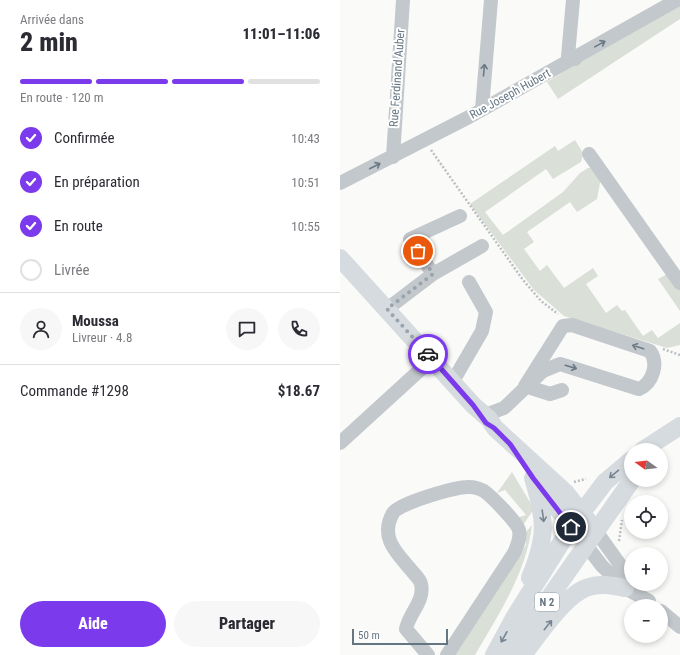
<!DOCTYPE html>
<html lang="fr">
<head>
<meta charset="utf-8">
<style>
	:root { --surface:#fff; --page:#f7f7f7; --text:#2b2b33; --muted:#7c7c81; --line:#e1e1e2; --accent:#7c3aed }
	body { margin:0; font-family:"Roboto Condensed",sans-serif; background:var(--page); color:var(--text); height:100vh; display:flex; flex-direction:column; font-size:15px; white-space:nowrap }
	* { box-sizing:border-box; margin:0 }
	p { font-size:13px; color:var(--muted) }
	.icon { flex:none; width:22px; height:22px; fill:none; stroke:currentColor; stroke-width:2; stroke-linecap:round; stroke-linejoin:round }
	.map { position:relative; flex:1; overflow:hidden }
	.drawer { display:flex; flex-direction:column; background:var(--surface); width:340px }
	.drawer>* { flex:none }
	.needle { width:26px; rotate:285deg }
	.fabs { position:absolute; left:284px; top:443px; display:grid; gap:8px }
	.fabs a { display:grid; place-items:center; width:44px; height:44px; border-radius:50%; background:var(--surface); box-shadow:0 2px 6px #0003; font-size:20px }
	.scale { position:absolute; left:12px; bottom:10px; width:96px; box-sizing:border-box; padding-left:4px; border:2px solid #657683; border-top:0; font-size:11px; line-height:14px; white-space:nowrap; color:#657683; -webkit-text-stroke:3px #fff; paint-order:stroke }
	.pin { position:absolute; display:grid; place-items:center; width:34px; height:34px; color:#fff; margin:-17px; border:2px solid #fff; border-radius:50%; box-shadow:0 1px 4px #0007 }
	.courier { position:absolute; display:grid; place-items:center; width:40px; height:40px; margin:-20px; border:3px solid #7c3aed; border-radius:50%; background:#fff; color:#222; box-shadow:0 1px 5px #0007 }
	.headline em { font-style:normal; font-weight:800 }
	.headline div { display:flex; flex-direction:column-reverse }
	.headline { display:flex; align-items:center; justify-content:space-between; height:68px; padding:0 20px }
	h1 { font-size:26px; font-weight:800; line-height:30px }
	.bar { display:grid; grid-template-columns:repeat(4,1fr); gap:6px 4px; align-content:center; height:48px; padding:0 20px }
	.bar i { height:5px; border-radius:3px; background:var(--line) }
	.bar .selected { background:var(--accent) }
	.bar p { grid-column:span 4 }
	.line { display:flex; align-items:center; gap:10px; padding:0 20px; border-top:1px solid var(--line) }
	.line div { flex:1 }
	.round { display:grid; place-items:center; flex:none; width:42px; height:42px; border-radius:21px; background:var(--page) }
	ol { padding:0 20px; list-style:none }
	li { display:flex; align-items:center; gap:12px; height:44px }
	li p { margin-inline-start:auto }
	li .icon { padding:4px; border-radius:50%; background:var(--accent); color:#fff; stroke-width:4 }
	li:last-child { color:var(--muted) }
	li i { width:22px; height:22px; border:2px solid var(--line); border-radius:50% }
	.primary-button { display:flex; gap:8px; margin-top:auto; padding:8px 20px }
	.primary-button a { flex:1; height:46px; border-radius:24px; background:var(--accent); color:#fff; font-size:16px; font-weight:800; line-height:46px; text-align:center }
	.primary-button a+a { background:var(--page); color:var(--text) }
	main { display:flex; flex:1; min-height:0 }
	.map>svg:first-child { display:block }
	.green { fill:#dadfd7 }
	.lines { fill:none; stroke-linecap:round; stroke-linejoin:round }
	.path { stroke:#bbbfc2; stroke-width:2.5; stroke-dasharray:2 2; stroke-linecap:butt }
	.minor { stroke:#c3c8cc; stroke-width:14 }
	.major { stroke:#d6dbdf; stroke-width:18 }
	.oneway { stroke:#6a7a87 }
	.oneway2 { stroke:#768591 }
	.done { stroke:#99a4ac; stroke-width:4; stroke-dasharray:0 7.2 }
	.route { stroke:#7c3aed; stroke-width:5 }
	.labels { text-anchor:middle; stroke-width:4; stroke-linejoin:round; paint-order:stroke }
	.shield { fill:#fff; stroke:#939fa8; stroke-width:1 }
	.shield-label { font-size:11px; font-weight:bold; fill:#657683 }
	.street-label { font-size:12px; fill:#657683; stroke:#fff }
</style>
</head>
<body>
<main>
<section class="drawer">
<div class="headline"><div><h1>2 min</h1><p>Arrivée dans</p></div><em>11:01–11:06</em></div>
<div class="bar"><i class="selected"></i><i class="selected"></i><i class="selected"></i><i></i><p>En route · 120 m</p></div>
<ol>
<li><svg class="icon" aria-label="check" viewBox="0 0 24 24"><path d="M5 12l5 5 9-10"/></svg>Confirmée<p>10:43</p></li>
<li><svg class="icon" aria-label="check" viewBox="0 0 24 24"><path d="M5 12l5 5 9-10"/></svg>En préparation<p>10:51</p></li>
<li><svg class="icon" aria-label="check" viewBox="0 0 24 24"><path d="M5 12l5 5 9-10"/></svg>En route<p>10:55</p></li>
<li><i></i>Livrée</li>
</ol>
<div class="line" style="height:72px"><a class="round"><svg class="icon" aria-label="person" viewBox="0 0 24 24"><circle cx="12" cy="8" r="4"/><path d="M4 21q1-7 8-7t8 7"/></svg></a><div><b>Moussa</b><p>Livreur · 4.8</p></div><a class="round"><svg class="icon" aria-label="chat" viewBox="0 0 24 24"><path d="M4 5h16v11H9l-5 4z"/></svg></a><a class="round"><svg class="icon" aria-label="phone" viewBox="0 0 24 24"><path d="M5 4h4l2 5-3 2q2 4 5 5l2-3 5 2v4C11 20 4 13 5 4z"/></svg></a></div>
<div class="line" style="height:52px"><div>Commande #1298</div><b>$18.67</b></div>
<div class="primary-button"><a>Aide</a><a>Partager</a></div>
</section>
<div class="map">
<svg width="340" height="655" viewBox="0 0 340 655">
	<rect width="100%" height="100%" fill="#fafaf8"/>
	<path class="green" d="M340,0V19L218,99L207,82Z
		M235,140L243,153L241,162L213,179L206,169L145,212L163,235L223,192L240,173L248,168H253L261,178L257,199L237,212L230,202L187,232L194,242L184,249L200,271L207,265L224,288L253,268L258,276L246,284L266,313L277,305L282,311L285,310L303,336L312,330L318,338L340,323V345L327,348L224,316L194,290L130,204L215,146L218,151Z
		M329,273L340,289V311L318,279Z
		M172,472L194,509L183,525L176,518L186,515L165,490L157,493Z
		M192,525C187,572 158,615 135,655H114L186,545V532Z"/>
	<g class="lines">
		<path class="path" d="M91,150L183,280L201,301L218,314
			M323,349L340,355
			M234,482L246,479
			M279,541L282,520"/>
		<path class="minor" d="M233,0L228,56L235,59
			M142,109L151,0
			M249,154L340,283
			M53,157L63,0
			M0,183L129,117L337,0
			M93,274L70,239L120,216
			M47,309L93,274L142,246
			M113,381L142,331L146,312L129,282
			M185,386L210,394L222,390
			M145,415L164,408L203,371L220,364L299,389C313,383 319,363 310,351L232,325L223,326L185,386
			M0,443L92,359
			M256,531L291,580
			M246,545L262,566L285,588L309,601
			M321,611L340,627
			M88,655L66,629C69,613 85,601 81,584C80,579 75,575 72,571C57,553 39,538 53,513C59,503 118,486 130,487C135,487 140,489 144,491C152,497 176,521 179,530C181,538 177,546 174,553L107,655"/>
		<path class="major" d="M0,258L133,405L149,419L155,428L226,493L256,531
			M303,450L340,426
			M198,484L239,536
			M190,578C207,536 206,521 193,478
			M154,655L174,618L231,527L265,482L291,460
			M169,655L292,480
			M183,655C198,636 226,593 249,587C261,583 273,586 285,588"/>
	</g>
	<defs><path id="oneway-shaft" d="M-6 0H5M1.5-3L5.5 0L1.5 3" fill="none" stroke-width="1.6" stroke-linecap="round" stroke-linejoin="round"/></defs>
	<g class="oneway">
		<use href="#oneway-shaft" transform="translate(260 44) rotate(-29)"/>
		<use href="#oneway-shaft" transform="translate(144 70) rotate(-85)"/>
		<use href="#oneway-shaft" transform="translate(35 166) rotate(-27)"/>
		<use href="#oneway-shaft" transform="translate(298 347) rotate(-162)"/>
		<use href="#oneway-shaft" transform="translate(231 367) rotate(16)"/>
	</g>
	<g class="oneway2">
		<use href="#oneway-shaft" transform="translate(274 474) rotate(140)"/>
		<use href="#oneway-shaft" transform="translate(203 516) rotate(82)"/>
		<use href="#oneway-shaft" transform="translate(208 625) rotate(-51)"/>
		<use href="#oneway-shaft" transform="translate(164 637) rotate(119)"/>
	</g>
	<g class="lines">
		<path class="done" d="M78,251L93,274L47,309L88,354"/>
		<path class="route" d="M88,354L133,405L146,423L154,428L170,444L193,478L231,527"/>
	</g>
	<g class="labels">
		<rect class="shield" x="195" y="593" width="24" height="18" rx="3"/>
		<g class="shield-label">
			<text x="207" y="606">N 2</text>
		</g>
		<g class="street-label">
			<text transform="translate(57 78) rotate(-86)" y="4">Rue Ferdinand Auber</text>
			<text transform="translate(170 94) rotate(-29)" y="4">Rue Joseph Hubert</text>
		</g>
	</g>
</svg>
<div class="fabs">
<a><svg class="needle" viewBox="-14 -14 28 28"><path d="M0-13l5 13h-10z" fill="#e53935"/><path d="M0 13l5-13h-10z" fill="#7c7c81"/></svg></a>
<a><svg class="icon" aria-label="locate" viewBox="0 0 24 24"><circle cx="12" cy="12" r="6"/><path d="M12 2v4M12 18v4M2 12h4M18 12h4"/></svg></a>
<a>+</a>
<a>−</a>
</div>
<div class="scale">50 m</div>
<div class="pin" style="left:78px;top:251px;background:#ea580c"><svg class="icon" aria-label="bag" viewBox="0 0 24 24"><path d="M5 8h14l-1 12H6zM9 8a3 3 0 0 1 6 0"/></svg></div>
<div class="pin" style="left:231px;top:527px;background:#1f2937"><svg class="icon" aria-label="home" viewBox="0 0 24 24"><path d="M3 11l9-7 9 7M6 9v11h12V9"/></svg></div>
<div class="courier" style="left:88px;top:354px"><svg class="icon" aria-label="car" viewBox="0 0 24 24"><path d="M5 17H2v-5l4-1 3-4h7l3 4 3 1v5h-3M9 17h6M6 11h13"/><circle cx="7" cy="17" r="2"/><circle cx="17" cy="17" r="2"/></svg></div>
</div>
</main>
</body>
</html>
